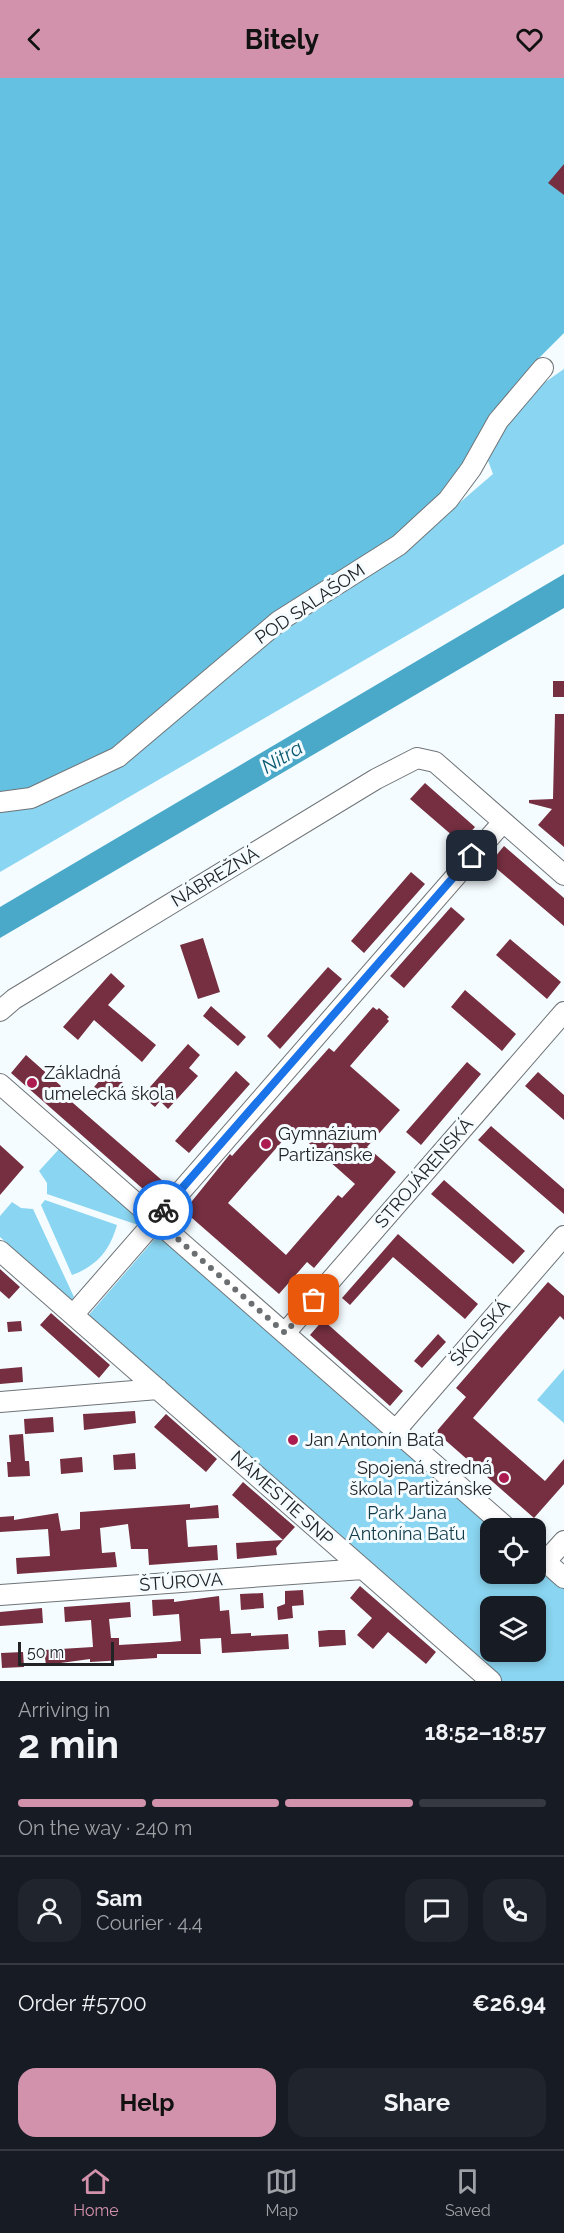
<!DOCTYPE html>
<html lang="en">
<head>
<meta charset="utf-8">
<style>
	:root { --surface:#171b24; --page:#20242c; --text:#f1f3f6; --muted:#9ea1a6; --line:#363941; --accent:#d292ab }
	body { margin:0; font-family:Raleway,sans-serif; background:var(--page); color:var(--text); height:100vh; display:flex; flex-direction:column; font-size:22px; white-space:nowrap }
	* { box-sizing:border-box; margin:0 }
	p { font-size:20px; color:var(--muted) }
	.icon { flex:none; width:33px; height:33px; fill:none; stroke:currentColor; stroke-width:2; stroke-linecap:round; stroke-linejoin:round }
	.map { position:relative; height:1603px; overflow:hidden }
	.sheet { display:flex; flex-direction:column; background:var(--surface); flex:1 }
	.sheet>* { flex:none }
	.controls { position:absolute; left:480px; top:1440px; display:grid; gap:12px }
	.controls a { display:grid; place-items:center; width:66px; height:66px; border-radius:12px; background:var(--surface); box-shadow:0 3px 9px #0003; font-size:30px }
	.scale { position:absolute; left:18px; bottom:15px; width:96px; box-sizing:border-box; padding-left:6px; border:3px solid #212324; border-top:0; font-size:16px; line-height:21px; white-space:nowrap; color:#212324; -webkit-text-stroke:4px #f5fcff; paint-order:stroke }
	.pin { position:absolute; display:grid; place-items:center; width:51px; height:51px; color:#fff; margin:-26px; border-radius:12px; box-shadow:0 3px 9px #0006 }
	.courier { position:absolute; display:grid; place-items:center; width:60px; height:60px; margin:-30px; border:4px solid #1a73e8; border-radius:50%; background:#fff; color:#222; box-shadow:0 2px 8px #0007 }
	.overview em { font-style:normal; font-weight:700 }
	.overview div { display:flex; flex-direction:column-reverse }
	.overview { display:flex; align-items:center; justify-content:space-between; height:102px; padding:0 18px }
	h1 { font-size:39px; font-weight:700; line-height:45px }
	.bar { display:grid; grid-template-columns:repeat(4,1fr); gap:9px 6px; align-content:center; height:72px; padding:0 18px }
	.bar i { height:8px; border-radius:4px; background:var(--line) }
	.bar .current { background:var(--accent) }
	.bar p { grid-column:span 4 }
	.line { display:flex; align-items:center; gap:15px; padding:0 18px; border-top:2px solid var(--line) }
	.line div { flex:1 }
	.round { display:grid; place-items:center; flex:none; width:63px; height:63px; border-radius:18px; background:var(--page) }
	.cta { display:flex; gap:12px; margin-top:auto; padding:12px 18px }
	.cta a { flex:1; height:69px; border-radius:18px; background:var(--accent); color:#111; font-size:24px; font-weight:700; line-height:69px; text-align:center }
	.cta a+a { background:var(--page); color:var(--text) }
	header { display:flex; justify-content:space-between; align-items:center; height:78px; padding:0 18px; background:var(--accent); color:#111; font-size:27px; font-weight:700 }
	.dock { display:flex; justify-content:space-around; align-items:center; height:84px; border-top:2px solid var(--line); background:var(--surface); font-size:16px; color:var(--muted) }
	.dock a { display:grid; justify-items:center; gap:3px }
	.dock .current { color:var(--accent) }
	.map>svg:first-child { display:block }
	.green { fill:#8ad5f1; fill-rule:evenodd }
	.forest { fill:#64c1e2 }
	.water { fill:#4aa9c9 }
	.building { fill:#752f40; fill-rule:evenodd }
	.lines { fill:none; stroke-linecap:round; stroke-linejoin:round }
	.minor-casing { stroke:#6f7477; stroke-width:22 }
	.minor { stroke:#fff; stroke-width:20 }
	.done { stroke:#6b6f71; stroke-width:6; stroke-dasharray:0 10.8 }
	.route { stroke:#1a73e8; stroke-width:8 }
	.poi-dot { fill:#ad1c4f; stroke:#f5fcff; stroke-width:2 }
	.labels { text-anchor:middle; stroke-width:6; stroke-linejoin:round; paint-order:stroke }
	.street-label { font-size:18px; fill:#212324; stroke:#f5fcff }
	.poi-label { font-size:18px; fill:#212324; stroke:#f5fcff; text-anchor:start }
	.park-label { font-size:18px; fill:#133d4b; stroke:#f5fcff }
	.water-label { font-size:20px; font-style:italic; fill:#0d5b72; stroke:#f5fcff }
</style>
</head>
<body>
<header><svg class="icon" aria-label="back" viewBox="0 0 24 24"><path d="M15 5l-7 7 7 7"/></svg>Bitely<svg class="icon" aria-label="heart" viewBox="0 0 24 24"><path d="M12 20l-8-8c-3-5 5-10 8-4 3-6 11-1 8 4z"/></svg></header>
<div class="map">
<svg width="564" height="1603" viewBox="0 0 564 1603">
	<rect width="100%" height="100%" fill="#f5fcff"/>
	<path class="green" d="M564,291V466L0,794V730L399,477L493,396L486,377L531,314Z
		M60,1070L141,1142L138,1147L47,1116V1105L39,1093Z
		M45,1122L117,1147C110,1172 97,1188 72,1197L41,1127Z
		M12,1124L21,1130L33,1131L74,1219L71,1223L0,1159V1138Z
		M159,1156L497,1450H490V1496H536V1484L564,1509V1603H501L87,1239ZM490,1528H536V1574H490Z
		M564,1291V1345L537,1322Z"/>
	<path class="forest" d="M0,0H564V255L540,279L428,435L123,669L30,716L0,720Z"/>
	<path class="water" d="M564,496V530L0,860V829Z"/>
	<path class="building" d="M564,86V117L548,105Z
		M553,603H564V619H553Z
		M555,636H564V769L538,747L552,731L529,725V722L553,721Z
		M425,705L475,749L461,765L410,721Z
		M504,768L564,820V848L490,785Z
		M411,794L425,806L364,875L351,863Z
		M451,829L465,841L404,910L390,898Z
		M203,860L220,914L198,921L180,867Z
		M510,861L561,904L547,921L496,877Z
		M328,889L342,901L280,971L267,958Z
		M111,895L125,908L108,927L156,967L142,984L94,942L78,962L63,949Z
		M465,912L516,956L502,973L451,929Z
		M211,928L246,959L238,968L203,938Z
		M373,929L377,932L379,930L389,939L387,941L389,943L350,988L400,1032L367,1069L396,1094L314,1190L307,1184L279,1216L184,1133L230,1076L232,1078L329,970L334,974ZM293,1051L355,1106L342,1120L338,1117L286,1177L228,1125Z
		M188,966L200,977L189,990L198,998L168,1031L160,1023L155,1029L142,1018Z
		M26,977L61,1008L58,1012L164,1104L151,1118L11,995Z
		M467,984L481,996L421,1067L406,1054Z
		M108,993L123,1005L108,1021L94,1009Z
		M236,993L250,1006L189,1075L175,1063Z
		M538,994L564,1017V1042L525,1008Z
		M491,1048L564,1111V1136L478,1062Z
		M0,1067L24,1089L0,1117Z
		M444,1102L525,1173L513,1186L431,1116Z
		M398,1156L478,1226L465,1241L393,1179L350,1227L342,1220Z
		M0,1191L20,1209L9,1221L0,1213Z
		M548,1204L564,1218V1242L560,1238L473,1340L545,1403L564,1381V1406L534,1440L436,1354L466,1319L456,1310Z
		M51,1235L110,1287L99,1300L40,1247Z
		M323,1242L403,1313L390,1328L310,1257Z
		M21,1243L22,1253L8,1254L7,1244Z
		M438,1256L446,1264L422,1290L414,1283Z
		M22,1289L23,1304L0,1306V1291Z
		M135,1333L136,1345L84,1352L83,1336Z
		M166,1336L217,1381L206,1394L154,1349Z
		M53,1339L54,1354L25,1356L24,1341Z
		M23,1356L25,1383H29L30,1398L8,1399L7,1384H11L9,1357Z
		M135,1375L136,1391L114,1392L113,1377Z
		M82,1379L83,1394L61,1396L60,1381Z
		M243,1404L295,1449L283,1462L232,1417Z
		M190,1426V1430L218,1427L219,1440L186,1442L188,1469L217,1467L218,1482L149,1487L148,1471H131L128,1446L100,1450L102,1475L115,1474L117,1489L17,1496L16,1480L50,1478L48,1451L0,1454V1439L14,1438V1442L58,1435L61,1453L80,1451V1434Z
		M283,1462L276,1470L277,1477L237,1481L236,1465Z
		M360,1508L436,1574L426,1586L388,1554L373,1571L357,1557L372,1540L350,1520Z
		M303,1512L304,1527L292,1528L293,1540L278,1542L277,1529L285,1526V1513Z
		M263,1515L264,1530L241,1532L240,1516Z
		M219,1518L220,1533L229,1532L231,1556L251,1555V1558L288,1556L289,1571L222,1575L221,1560L200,1561L201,1576H157V1580L90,1584V1581L46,1587L44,1572L93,1569L91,1542L65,1544L64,1529L130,1524L131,1539L109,1541L111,1560H119V1567L170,1564L181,1563L179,1536L153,1538L152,1522L174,1521V1524Z
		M42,1530L43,1545L0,1548V1534Z
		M329,1552H345L346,1567L319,1569L318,1553Z
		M23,1574L24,1589L2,1590L1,1575Z"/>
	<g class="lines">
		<g class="minor-casing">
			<path id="minor" d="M0,724L31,720L118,679L279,543L399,467L448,422L471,391L498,343L543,290
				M0,933L14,921L376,701L417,680L435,684L564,797
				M0,1006L507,1450
				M0,1173L491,1603
				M73,1237L503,744
				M285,1255L564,934
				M0,1324L158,1311
				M396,1352L564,1158
				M536,1475L564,1500
				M545,1484L564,1463
				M0,1517L363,1491"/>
		</g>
		<use href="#minor" class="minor"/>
	</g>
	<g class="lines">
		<path class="done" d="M163,1132L155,1141L285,1255L314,1222"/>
		<path class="route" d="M163,1132L472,778"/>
	</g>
	<g class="poi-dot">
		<circle cx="32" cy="1005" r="6"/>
		<circle cx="266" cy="1066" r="6"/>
		<circle cx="293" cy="1362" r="6"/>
		<circle cx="504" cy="1400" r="6"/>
	</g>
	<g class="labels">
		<g class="street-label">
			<text transform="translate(310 526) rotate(-34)" y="6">POD SALAŠOM</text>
			<text transform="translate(215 799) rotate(-31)" y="6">NÁBREŽNÁ</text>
			<text transform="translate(424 1095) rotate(-49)" y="6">STROJÁRENSKÁ</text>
			<text transform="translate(480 1255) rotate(-49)" y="6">ŠKOLSKÁ</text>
			<text transform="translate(282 1420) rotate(42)" y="6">NÁMESTIE SNP</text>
			<text transform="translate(181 1504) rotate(-4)" y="6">ŠTÚROVA</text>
		</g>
		<g class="poi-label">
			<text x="44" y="1001">Základná<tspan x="44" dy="21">umelecká škola</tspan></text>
			<text x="278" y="1062">Gymnázium<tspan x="278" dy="21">Partizánske</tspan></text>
			<text x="305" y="1368">Jan Antonín Baťa</text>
			<text x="492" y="1396" text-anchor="end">Spojená stredná<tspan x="492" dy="21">škola Partizánske</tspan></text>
		</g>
		<g class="park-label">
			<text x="407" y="1441">Park Jana<tspan x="407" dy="21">Antonína Baťu</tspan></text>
		</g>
		<g class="water-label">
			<text transform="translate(282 679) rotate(-31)" y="7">Nitra</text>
		</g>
	</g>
</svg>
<div class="controls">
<a><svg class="icon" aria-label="locate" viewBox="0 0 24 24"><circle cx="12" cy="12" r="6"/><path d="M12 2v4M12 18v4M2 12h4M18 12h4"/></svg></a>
<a><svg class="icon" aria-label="layers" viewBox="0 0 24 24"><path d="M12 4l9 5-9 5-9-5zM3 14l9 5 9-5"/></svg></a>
</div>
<div class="scale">50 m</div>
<div class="pin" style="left:314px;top:1222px;background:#ea580c"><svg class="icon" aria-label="bag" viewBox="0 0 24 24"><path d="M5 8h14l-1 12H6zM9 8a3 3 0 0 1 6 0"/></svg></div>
<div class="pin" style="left:472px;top:778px;background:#1f2937"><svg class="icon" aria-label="home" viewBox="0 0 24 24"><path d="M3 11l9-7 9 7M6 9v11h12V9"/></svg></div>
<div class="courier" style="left:163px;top:1132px"><svg class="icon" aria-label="bike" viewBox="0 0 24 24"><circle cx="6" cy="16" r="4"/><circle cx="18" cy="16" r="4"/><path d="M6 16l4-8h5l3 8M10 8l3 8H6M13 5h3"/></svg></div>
</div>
<section class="sheet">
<div class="overview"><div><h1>2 min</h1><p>Arriving in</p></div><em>18:52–18:57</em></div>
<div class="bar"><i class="current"></i><i class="current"></i><i class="current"></i><i></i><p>On the way · 240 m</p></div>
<div class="line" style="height:108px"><a class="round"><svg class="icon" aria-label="person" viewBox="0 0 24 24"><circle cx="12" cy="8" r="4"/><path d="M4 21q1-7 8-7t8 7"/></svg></a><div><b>Sam</b><p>Courier · 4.4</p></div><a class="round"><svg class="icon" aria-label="chat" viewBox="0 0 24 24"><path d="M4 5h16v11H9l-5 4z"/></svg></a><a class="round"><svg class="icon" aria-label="phone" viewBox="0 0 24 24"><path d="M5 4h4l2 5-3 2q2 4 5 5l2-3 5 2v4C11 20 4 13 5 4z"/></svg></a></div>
<div class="line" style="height:78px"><div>Order #5700</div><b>€26.94</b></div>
<div class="cta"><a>Help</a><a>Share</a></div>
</section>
<nav class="dock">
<a class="current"><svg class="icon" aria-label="home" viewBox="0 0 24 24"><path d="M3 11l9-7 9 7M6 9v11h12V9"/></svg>Home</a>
<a><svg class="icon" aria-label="map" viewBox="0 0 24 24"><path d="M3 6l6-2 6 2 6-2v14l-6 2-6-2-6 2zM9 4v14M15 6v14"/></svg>Map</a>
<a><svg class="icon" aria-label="saved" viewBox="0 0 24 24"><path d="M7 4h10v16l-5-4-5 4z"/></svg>Saved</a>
</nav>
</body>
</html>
